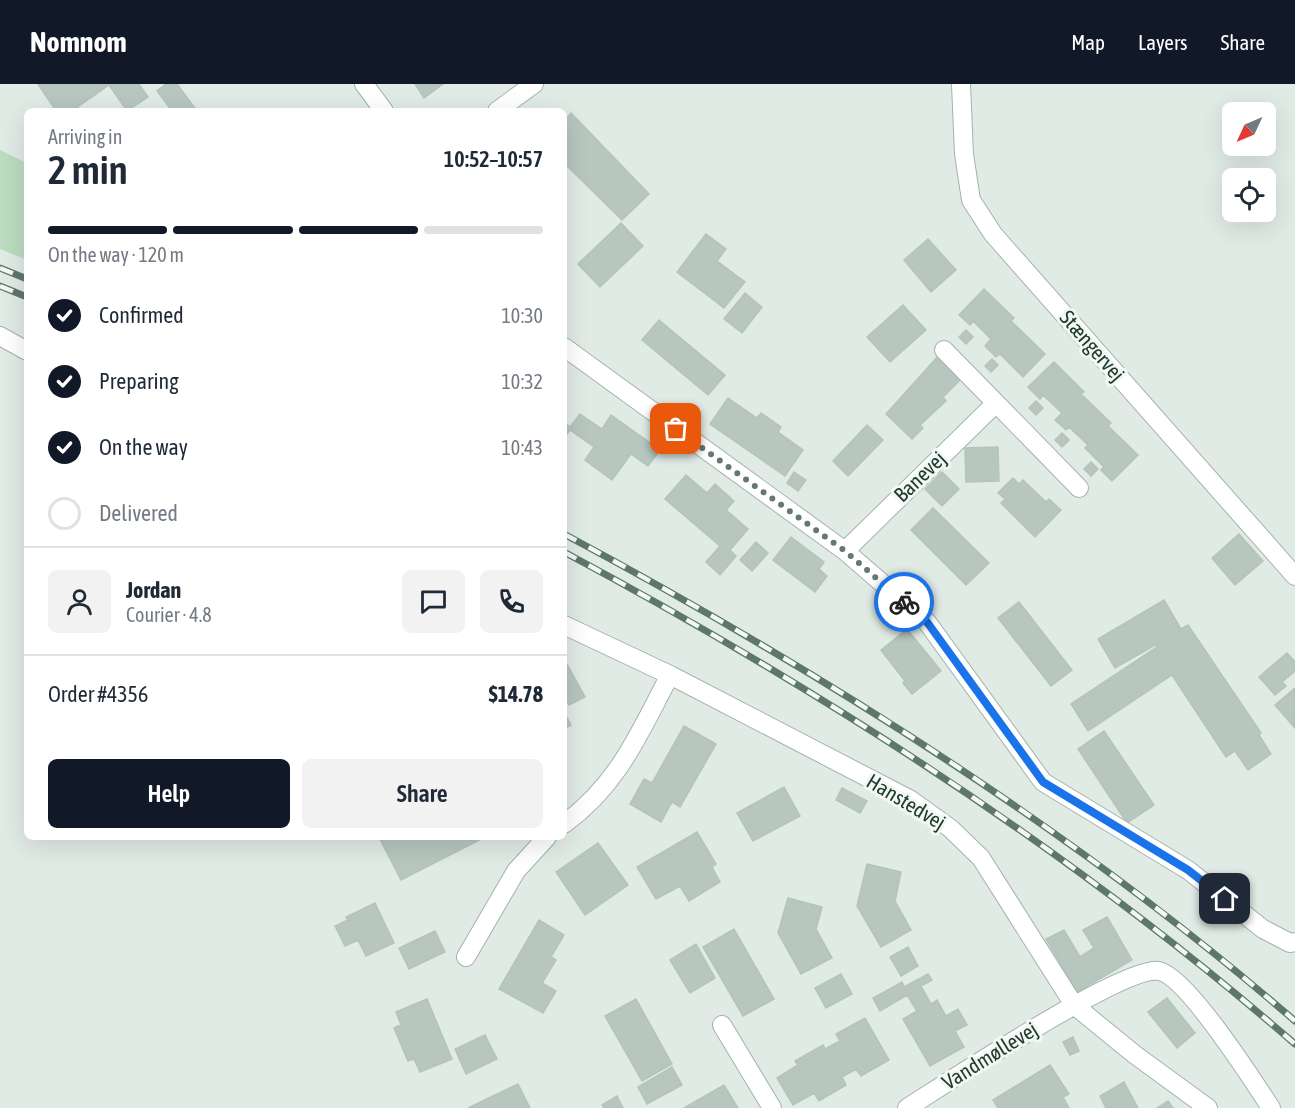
<!DOCTYPE html>
<html lang="en">
<head>
<meta charset="utf-8">
<style>
	:root { --surface:#fff; --page:#f2f2f3; --text:#1f2937; --muted:#747a83; --line:#e0e1e3; --accent:#111827 }
	body { margin:0; font-family:"Asap Condensed",sans-serif; background:var(--page); color:var(--text); height:100vh; display:flex; flex-direction:column; font-size:22px; white-space:nowrap }
	* { box-sizing:border-box; margin:0 }
	p { font-size:20px; color:var(--muted) }
	.icon { flex:none; width:33px; height:33px; fill:none; stroke:currentColor; stroke-width:2; stroke-linecap:round; stroke-linejoin:round }
	.map { position:relative; flex:1; overflow:hidden }
	.panel { position:absolute; left:24px; top:24px; width:543px; height:732px; display:flex; flex-direction:column; background:var(--surface); border-radius:9px; box-shadow:0 6px 24px #0002 }
	.panel>* { flex:none }
	.needle { width:39px; rotate:226deg }
	.buttons { position:absolute; left:1222px; top:18px; display:grid; gap:12px }
	.buttons a { display:grid; place-items:center; width:54px; height:54px; border-radius:9px; background:var(--surface); box-shadow:0 6px 24px #0002; font-size:30px }
	.pin { position:absolute; display:grid; place-items:center; width:51px; height:51px; color:#fff; margin:-26px; border-radius:12px; box-shadow:0 3px 9px #0006 }
	.courier { position:absolute; display:grid; place-items:center; width:60px; height:60px; margin:-30px; border:4px solid #1a73e8; border-radius:50%; background:#fff; color:#222; box-shadow:0 2px 8px #0007 }
	.headline em { font-style:normal; font-weight:600 }
	.headline div { display:flex; flex-direction:column-reverse }
	.headline { display:flex; align-items:center; justify-content:space-between; height:102px; padding:0 24px }
	h1 { font-size:39px; font-weight:600; line-height:45px }
	.bar { display:grid; grid-template-columns:repeat(4,1fr); gap:9px 6px; align-content:center; height:72px; padding:0 24px }
	.bar i { height:8px; border-radius:4px; background:var(--line) }
	.bar .current { background:var(--accent) }
	.bar p { grid-column:span 4 }
	.line { display:flex; align-items:center; gap:15px; padding:0 24px; border-top:2px solid var(--line) }
	.line div { flex:1 }
	.round { display:grid; place-items:center; flex:none; width:63px; height:63px; border-radius:9px; background:var(--page) }
	ol { padding:0 24px; list-style:none }
	li { display:flex; align-items:center; gap:18px; height:66px }
	li p { margin-inline-start:auto }
	li .icon { padding:6px; border-radius:50%; background:var(--accent); color:#fff; stroke-width:4 }
	li:last-child { color:var(--muted) }
	li i { width:33px; height:33px; border:3px solid var(--line); border-radius:50% }
	.primary-button { display:flex; gap:12px; margin-top:auto; padding:12px 24px }
	.primary-button a { flex:1; height:69px; border-radius:9px; background:var(--accent); color:#fff; font-size:24px; font-weight:600; line-height:69px; text-align:center }
	.primary-button a+a { background:var(--page); color:var(--text) }
	header { display:flex; align-items:center; gap:36px; box-sizing:border-box; height:84px; padding:0 30px; background:var(--accent); color:#fff }
	header strong { font-size:28px }
	nav { display:flex; gap:33px; margin-inline-start:auto; font-size:21px }
	.map>svg:first-child { display:block }
	.green { fill:#bbdcbf }
	.building { fill:#b7c6be; stroke:#b4c4bb; stroke-width:1.5 }
	.lines { fill:none; stroke-linecap:round; stroke-linejoin:round }
	.minor-casing { stroke:#a4b3ab; stroke-width:20 }
	.minor { stroke:#fff; stroke-width:18 }
	.rail-casing { stroke:#5d776c; stroke-width:7 }
	.rail { stroke:#f2f8f4; stroke-width:4.5; stroke-dasharray:14; stroke-linecap:butt }
	.done { stroke:#657970; stroke-width:6; stroke-dasharray:0 10.8 }
	.route { stroke:#1a73e8; stroke-width:8 }
	.labels { text-anchor:middle; stroke-width:6; stroke-linejoin:round; paint-order:stroke }
	.street-label { font-size:21px; fill:#223b31; stroke:#f2f8f4 }
</style>
</head>
<body>
<header>
<strong>Nomnom</strong>
<nav><a>Map</a><a>Layers</a><a>Share</a></nav>
</header>
<div class="map">
<svg width="1295" height="1024" viewBox="0 0 1295 1024">
	<rect width="100%" height="100%" fill="#e1ebe5"/>
	<path class="green" d="M0,66L27,79V176L0,165Z"/>
	<path class="building" d="M38,0H139L148,13L127,27L109,1L72,27H56Z
		M166,0H177L197,27H172L157,7Z
		M415,0H443L424,14Z
		M571,29L649,110L622,136L564,79V36Z
		M621,139L643,162L600,203L578,180Z
		M706,150L726,165L717,177L745,198L724,224L677,188Z
		M928,155L956,186L931,208L904,176Z
		M984,205L1014,234L1011,237L1045,270L1023,293L1000,270L996,273L985,262L991,255L973,237L970,241L959,231Z
		M745,209L762,223L742,249L724,235Z
		M903,221L926,246L890,278L867,253Z
		M659,236L725,291L708,311L642,256Z
		M966,246L973,253L966,260L959,253Z
		M939,271L962,294L943,313L946,317L920,341L923,344L912,355L886,330Z
		M992,275L998,281L991,288L985,282Z
		M1054,278L1084,308L1081,310L1111,339L1108,342L1138,371L1112,397L1101,386L1104,383L1085,364L1088,361L1069,343L1066,346L1055,336L1062,329L1043,311L1040,315L1028,303Z
		M728,314L757,334L761,329L781,343L778,348L803,366L785,392L710,340Z
		M1036,317L1043,324L1036,331L1029,324Z
		M580,330L602,345L611,331L660,366L648,382L631,370L612,396L585,376L594,363L570,346L564,354V338L570,343Z
		M867,341L883,356L848,392L833,377Z
		M1062,349L1069,356L1062,363L1055,356Z
		M998,363L999,397L966,398L965,364Z
		M1091,378L1098,385L1091,392L1084,385Z
		M794,388L806,396L798,407L787,399Z
		M942,388L959,405L942,422L925,405Z
		M686,391L707,409L715,400L734,417L726,426L748,445L730,466L736,472L720,491L706,478L720,462L665,415Z
		M1013,394L1019,400L1023,396L1046,418L1049,415L1061,426L1035,453L1001,419L1005,415L998,409Z
		M933,424L989,479L966,501L911,446Z
		M1239,450L1263,477L1235,501L1212,474Z
		M791,453L824,478L819,485L827,492L815,508L773,476Z
		M756,458L768,469L752,487L740,476Z
		M1164,516L1181,545L1188,541L1261,649L1259,651L1271,670L1248,686L1235,667L1226,673L1172,591L1088,647L1071,620L1157,563L1155,561L1115,584L1098,555Z
		M1019,518L1072,586L1051,602L998,534Z
		M907,545L941,587L912,610L903,599L905,597L881,566Z
		M1287,569L1295,578V587L1282,598L1286,602L1275,611L1259,593Z
		M567,580L585,613L569,621L564,612V581Z
		M1295,604V644L1275,621Z
		M564,628L571,641L564,645Z
		M684,642L716,660L680,723L672,718L661,738L630,720L644,695L652,699Z
		M1104,647L1154,721L1127,739L1078,665Z
		M784,703L800,732L753,757L737,729Z
		M842,704L867,717L860,729L836,716Z
		M697,748L716,780L712,783L720,798L689,817L680,802L656,815L637,783Z
		M384,753H485L401,796L380,755Z
		M598,759L628,801L585,831L556,788Z
		M867,780L901,788L895,817L911,846L881,863L857,822Z
		M788,814L822,823L816,845L832,874L801,890L778,849Z
		M375,819L394,859L366,872L358,856L345,862L335,842L348,836L346,833Z
		M1107,833L1132,876L1077,908L1046,855L1064,846L1080,873L1094,864L1083,846Z
		M539,836L564,851L551,873L556,876L542,899L556,907L543,929L499,905Z
		M734,845L774,915L743,932L703,863Z
		M435,847L445,868L409,885L399,864Z
		M696,860L715,894L690,909L670,876Z
		M908,863L918,882L901,892L890,873Z
		M841,890L852,910L826,924L815,904Z
		M928,890L932,896L921,902L931,920L937,916L946,932L958,925L967,941L955,947L964,963L930,982L903,935L917,927L907,911L880,927L873,914L902,898L904,903Z
		M1167,914L1195,949L1177,964L1148,928Z
		M427,915L452,975L420,988L414,975L408,977L394,944L401,941L396,928Z
		M636,915L672,980L642,997L605,932Z
		M865,934L889,976L861,992L856,985L842,993L846,1001L819,1017L814,1009L793,1021L777,994L798,981L795,977L823,961L825,965L840,957L836,950Z
		M485,951L497,975L466,990L455,965Z
		M1073,953L1079,967L1070,971L1063,958Z
		M1050,981L1069,1010L1063,1013L1069,1024H998L993,1016Z
		M672,983L682,1001L647,1020L638,1003Z
		M1124,998L1138,1024H1106L1100,1012Z
		M518,1000L530,1024H468Z
		M724,1001L738,1024H684Z
		M617,1012L623,1024H604L602,1021Z
		M1168,1017L1173,1024H1157Z"/>
	<g class="lines">
		<g class="minor-casing">
			<path id="minor" d="M364,0L384,27
				M961,0L964,70L971,116L993,150L1295,492
				M497,27L534,0
				M0,252L27,267
				M564,263L845,467L927,538L1043,698L1188,786L1263,845L1290,859L1295,858
				M996,319L1079,404
				M845,467L996,319L944,266
				M564,541L670,591L911,716L950,744L981,774L1074,921L1134,970L1208,1024
				M564,740C619,700 639,649 670,591
				M466,873L516,787L547,753
				M722,941L772,1024
				M907,1024C945,1000 1125,881 1159,887C1186,892 1254,998 1271,1024"/>
		</g>
		<use href="#minor" class="minor"/>
		<g class="rail-casing">
			<path id="rail" d="M0,184L27,195
				M0,202L27,213
				M564,450C820,587 1076,747 1295,937
				M564,468C822,606 1073,767 1295,960"/>
		</g>
		<use href="#rail" class="rail"/>
	</g>
	<g class="lines">
		<path class="done" d="M676,345L845,467L904,518"/>
		<path class="route" d="M904,518L927,538L1043,698L1188,786L1225,815"/>
	</g>
	<g class="labels">
		<g class="street-label">
			<text transform="translate(1092 262) rotate(49)" y="7">Stængervej</text>
			<text transform="translate(920 393) rotate(-44)" y="7">Banevej</text>
			<text transform="translate(906 718) rotate(31)" y="7">Hanstedvej</text>
			<text transform="translate(990 972) rotate(-32)" y="7">Vandmøllevej</text>
		</g>
	</g>
</svg>
<div class="buttons">
<a><svg class="needle" viewBox="-14 -14 28 28"><path d="M0-13l5 13h-10z" fill="#e53935"/><path d="M0 13l5-13h-10z" fill="#747a83"/></svg></a>
<a><svg class="icon" aria-label="locate" viewBox="0 0 24 24"><circle cx="12" cy="12" r="6"/><path d="M12 2v4M12 18v4M2 12h4M18 12h4"/></svg></a>
</div>
<div class="pin" style="left:676px;top:345px;background:#ea580c"><svg class="icon" aria-label="bag" viewBox="0 0 24 24"><path d="M5 8h14l-1 12H6zM9 8a3 3 0 0 1 6 0"/></svg></div>
<div class="pin" style="left:1225px;top:815px;background:#1f2937"><svg class="icon" aria-label="home" viewBox="0 0 24 24"><path d="M3 11l9-7 9 7M6 9v11h12V9"/></svg></div>
<div class="courier" style="left:904px;top:518px"><svg class="icon" aria-label="bike" viewBox="0 0 24 24"><circle cx="6" cy="16" r="4"/><circle cx="18" cy="16" r="4"/><path d="M6 16l4-8h5l3 8M10 8l3 8H6M13 5h3"/></svg></div>
<section class="panel">
<div class="headline"><div><h1>2 min</h1><p>Arriving in</p></div><em>10:52–10:57</em></div>
<div class="bar"><i class="current"></i><i class="current"></i><i class="current"></i><i></i><p>On the way · 120 m</p></div>
<ol>
<li><svg class="icon" aria-label="check" viewBox="0 0 24 24"><path d="M5 12l5 5 9-10"/></svg>Confirmed<p>10:30</p></li>
<li><svg class="icon" aria-label="check" viewBox="0 0 24 24"><path d="M5 12l5 5 9-10"/></svg>Preparing<p>10:32</p></li>
<li><svg class="icon" aria-label="check" viewBox="0 0 24 24"><path d="M5 12l5 5 9-10"/></svg>On the way<p>10:43</p></li>
<li><i></i>Delivered</li>
</ol>
<div class="line" style="height:108px"><a class="round"><svg class="icon" aria-label="person" viewBox="0 0 24 24"><circle cx="12" cy="8" r="4"/><path d="M4 21q1-7 8-7t8 7"/></svg></a><div><b>Jordan</b><p>Courier · 4.8</p></div><a class="round"><svg class="icon" aria-label="chat" viewBox="0 0 24 24"><path d="M4 5h16v11H9l-5 4z"/></svg></a><a class="round"><svg class="icon" aria-label="phone" viewBox="0 0 24 24"><path d="M5 4h4l2 5-3 2q2 4 5 5l2-3 5 2v4C11 20 4 13 5 4z"/></svg></a></div>
<div class="line" style="height:78px"><div>Order #4356</div><b>$14.78</b></div>
<div class="primary-button"><a>Help</a><a>Share</a></div>
</section>
</div>
</body>
</html>
